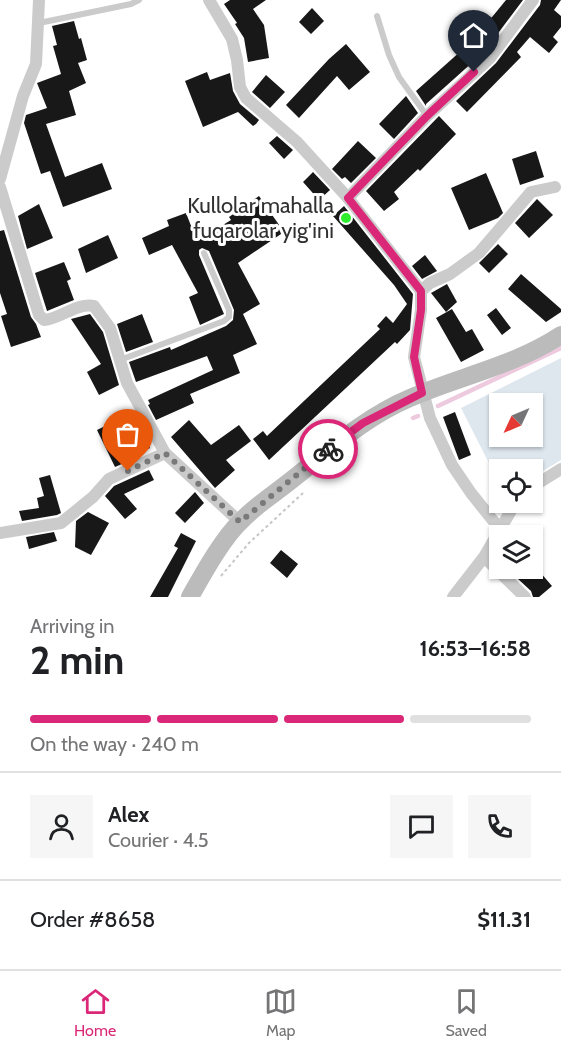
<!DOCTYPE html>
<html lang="en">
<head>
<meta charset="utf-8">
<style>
	:root { --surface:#fff; --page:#f6f6f6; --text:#202124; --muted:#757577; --line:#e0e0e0; --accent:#db2777 }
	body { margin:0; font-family:Cabin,sans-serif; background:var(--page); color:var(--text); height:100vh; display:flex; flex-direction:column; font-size:22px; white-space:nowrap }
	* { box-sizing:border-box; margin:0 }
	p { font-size:20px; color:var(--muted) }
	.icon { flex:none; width:33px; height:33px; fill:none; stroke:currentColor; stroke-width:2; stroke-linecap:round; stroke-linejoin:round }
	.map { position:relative; height:597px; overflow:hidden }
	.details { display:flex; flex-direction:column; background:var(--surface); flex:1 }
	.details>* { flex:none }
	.needle { width:39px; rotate:226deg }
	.buttons { position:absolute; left:489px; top:393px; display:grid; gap:12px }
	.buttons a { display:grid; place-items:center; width:54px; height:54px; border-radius:0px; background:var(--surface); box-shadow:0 2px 4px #0004; font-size:30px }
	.pin { position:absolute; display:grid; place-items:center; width:51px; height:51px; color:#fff; margin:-62px -26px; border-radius:50% 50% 50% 0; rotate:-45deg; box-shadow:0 0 6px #0007 }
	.pin .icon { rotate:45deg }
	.courier { position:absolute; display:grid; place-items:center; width:60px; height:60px; margin:-30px; border:4px solid #db2777; border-radius:50%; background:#fff; color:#222; box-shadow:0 2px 8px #0007 }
	.headline em { font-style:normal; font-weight:700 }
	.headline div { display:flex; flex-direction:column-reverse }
	.headline { display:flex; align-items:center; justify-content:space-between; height:102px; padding:0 30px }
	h1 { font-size:39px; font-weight:700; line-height:45px }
	.bar { display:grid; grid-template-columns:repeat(4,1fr); gap:9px 6px; align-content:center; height:72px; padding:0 30px }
	.bar i { height:8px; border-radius:4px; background:var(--line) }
	.bar .active { background:var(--accent) }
	.bar p { grid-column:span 4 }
	.line { display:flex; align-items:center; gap:15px; padding:0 30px; border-top:2px solid var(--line) }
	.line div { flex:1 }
	.round { display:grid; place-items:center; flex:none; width:63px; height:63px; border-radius:0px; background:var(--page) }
	.dock { display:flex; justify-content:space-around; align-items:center; height:84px; border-top:2px solid var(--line); background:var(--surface); font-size:16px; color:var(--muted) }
	.dock a { display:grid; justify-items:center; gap:3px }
	.dock .active { color:var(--accent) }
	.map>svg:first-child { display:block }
	.green { fill:#dee6ee; fill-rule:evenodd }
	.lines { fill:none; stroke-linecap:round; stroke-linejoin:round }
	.stream { stroke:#eecade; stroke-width:4.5 }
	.building { fill:#181818 }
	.path { stroke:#c5c5c5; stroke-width:2; stroke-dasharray:3 3; stroke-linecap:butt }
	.service { stroke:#cbcbcb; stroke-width:6 }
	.minor { stroke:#cbcbcb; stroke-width:12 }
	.secondary { stroke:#bbb; stroke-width:18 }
	.done { stroke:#797979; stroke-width:6; stroke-dasharray:0 10.8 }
	.route { stroke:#db2777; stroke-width:8 }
	.poi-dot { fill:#2ded2d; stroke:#fff; stroke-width:2 }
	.labels { text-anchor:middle; stroke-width:6; stroke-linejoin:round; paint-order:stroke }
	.poi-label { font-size:22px; fill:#313131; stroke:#fff; text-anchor:end }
</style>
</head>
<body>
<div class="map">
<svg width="561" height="597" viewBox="0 0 561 597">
	<rect width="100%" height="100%" fill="#fff"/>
	<path class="green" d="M561,358V460L533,477L532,470L526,469L520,460L493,471L461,408ZM500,404H532V436H500Z"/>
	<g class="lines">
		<path class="stream" d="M438,406L561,348
			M413,418L418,416"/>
	</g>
	<path class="building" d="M230,0H266L253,9L264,25L269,58L248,62L244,38L235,24L237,23L224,4Z
		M506,0H523L484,52L426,104V106L416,91L480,34L479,33Z
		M541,0H561L554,10L561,16V27L553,37L558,42L549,53L530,37L517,52L521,57L467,112L456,101L496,63L540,5Z
		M312,8L324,21L311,34L299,22Z
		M74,21L79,39L81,38L87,60L78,63L86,83L69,91L76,115L46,124L65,177L102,163L112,189L63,207L50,171L41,174L24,123L26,115L47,108L37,83L61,74L53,46L57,45L52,26Z
		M346,44L370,72L349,90L337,76L299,118L286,105L329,59Z
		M207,72L210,80L230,73L233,91L240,104L259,120L256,124L253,126L238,112L203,127L185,81Z
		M266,75L285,92L270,108L252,92Z
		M406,96L418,113L394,139L379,124Z
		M439,116L456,134L420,171L418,169L394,192L399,199L384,211L366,191Z
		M277,136L293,150L284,159L269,143Z
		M358,141L376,158L351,183L345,177L342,179L332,169Z
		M536,151L544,177L520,185L512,159Z
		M313,172L330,190L319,200L303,182Z
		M486,173L503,213L498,218L469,230L451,188Z
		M259,196L284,232L238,263L260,304L243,314L257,344L233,355L240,373L190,394L194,403L156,420L148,405L150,404L148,400L213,370L207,356L136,382L129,362L170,347L171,350L226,326L233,320L234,310L209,251L202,248L199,250V255L224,314L200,325L189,297L198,293L172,245L149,255L142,238L169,226L167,220L186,213L197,241L231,220L229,217Z
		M537,199L553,215L529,238L515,223Z
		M39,204L53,238L27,249L18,216Z
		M344,206L413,294L410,330L397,344L395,342L346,388L269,460L253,439L263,431L267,436L380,329L377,326L386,316L393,323L407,304L394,285L333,216Z
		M4,230L31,317L36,324L41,337L11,347L1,316L7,314L0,293V231Z
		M108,235L118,258L86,273L78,249Z
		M498,244L508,254L489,273L479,263Z
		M425,255L437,271L422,279L412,266Z
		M64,262L71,279L67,281L74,300L47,311L35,273Z
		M521,274L561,309V312L546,322L508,289Z
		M447,284L457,302L446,312L431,293Z
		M496,308L511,328L502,335L487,315Z
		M452,309L466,332L472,329L484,350L461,362L436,318Z
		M90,314L103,332L119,385L99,395L87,372L101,364L71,319Z
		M142,314L153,342L126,352L117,324Z
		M134,412L150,448L141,453L142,455L115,467L97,430Z
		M455,412L471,455L459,460L443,417Z
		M189,420L211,445L239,425L251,441L226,460L235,470L215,488L171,437Z
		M149,470L154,480L124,494L137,509L125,519L105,496L114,486Z
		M50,475L61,513L57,515L22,521L19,511L39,508L37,498L44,496L39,478Z
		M195,492L204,503L185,523L175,513Z
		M88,512L109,523L91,555L75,547L76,521Z
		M54,532L57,541L29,549L26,537Z
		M181,533L196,541L168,597H150L178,548L174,546Z
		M281,550L298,564L287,578L270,563Z
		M533,564L552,586L539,597H533L531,591L517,578L528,568H532Z"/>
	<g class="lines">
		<path class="path" d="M221,576L249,543L303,493"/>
		<path class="service" d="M377,16L389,55L399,77L427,116
			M39,23L131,4L139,0
			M120,360L224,321L229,317V310L204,253"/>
		<path class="minor" d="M209,0L232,39L237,60L240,87L246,98L297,142L348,198L421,291V310L414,357L430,418L452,465L471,493L499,528
			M0,179L23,96L36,64L39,0
			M0,187L39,315L44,320C62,318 75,303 94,306L110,328L127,383L165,453L240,522
			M348,198L427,116L490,58L533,0
			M421,291L430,283L450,274L479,253L531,192L555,187
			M532,487L561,469
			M0,533L61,523L93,497L109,479L165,453
			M484,557L525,597
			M453,597L484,557L516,502"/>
		<path class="secondary" d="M190,597C203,574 222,539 241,521C256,505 277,492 294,478C332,448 365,417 410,398C460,376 514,366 561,335"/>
	</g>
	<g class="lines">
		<path class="done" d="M128,471L165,453L240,522L328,449"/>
		<path class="route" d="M328,449L363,423L422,393L414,357L421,310V291L348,198L427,116L474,72"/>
	</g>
	<circle class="poi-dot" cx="346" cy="218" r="6"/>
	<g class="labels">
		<g class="poi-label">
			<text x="334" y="213">Kullolar mahalla<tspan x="334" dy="25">fuqarolar yig'ini</tspan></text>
		</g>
	</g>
</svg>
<div class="buttons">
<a><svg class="needle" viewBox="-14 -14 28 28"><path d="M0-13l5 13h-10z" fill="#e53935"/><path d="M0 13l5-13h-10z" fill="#757577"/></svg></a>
<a><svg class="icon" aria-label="locate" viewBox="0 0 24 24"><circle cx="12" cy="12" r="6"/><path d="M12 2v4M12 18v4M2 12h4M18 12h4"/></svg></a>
<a><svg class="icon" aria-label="layers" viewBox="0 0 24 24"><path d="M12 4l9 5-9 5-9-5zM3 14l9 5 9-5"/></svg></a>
</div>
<div class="pin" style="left:128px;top:471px;background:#ea580c"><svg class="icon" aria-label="bag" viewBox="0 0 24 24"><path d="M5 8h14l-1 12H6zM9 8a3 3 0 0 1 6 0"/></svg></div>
<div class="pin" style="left:474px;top:72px;background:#1f2937"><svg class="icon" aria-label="home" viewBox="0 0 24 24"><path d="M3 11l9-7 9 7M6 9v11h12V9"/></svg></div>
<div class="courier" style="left:328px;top:449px"><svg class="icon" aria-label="bike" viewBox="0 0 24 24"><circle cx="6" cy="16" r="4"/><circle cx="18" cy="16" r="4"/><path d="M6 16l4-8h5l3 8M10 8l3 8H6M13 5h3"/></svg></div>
</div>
<section class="details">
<div class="headline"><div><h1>2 min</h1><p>Arriving in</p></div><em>16:53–16:58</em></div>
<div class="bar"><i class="active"></i><i class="active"></i><i class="active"></i><i></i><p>On the way · 240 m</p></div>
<div class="line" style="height:108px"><a class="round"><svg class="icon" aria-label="person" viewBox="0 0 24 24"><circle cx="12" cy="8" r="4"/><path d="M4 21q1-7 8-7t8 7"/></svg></a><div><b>Alex</b><p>Courier · 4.5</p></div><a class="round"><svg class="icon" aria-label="chat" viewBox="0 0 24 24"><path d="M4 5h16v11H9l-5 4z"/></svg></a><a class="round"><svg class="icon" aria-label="phone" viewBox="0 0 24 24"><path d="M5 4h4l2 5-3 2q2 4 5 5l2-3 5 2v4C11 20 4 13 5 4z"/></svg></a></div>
<div class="line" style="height:78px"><div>Order #8658</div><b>$11.31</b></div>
</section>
<nav class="dock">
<a class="active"><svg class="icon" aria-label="home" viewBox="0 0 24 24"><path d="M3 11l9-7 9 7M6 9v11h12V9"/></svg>Home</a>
<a><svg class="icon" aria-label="map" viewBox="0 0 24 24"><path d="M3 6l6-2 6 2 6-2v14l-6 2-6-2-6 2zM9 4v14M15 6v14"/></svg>Map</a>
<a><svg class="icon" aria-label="saved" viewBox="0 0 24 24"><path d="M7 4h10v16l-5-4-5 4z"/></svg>Saved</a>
</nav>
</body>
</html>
